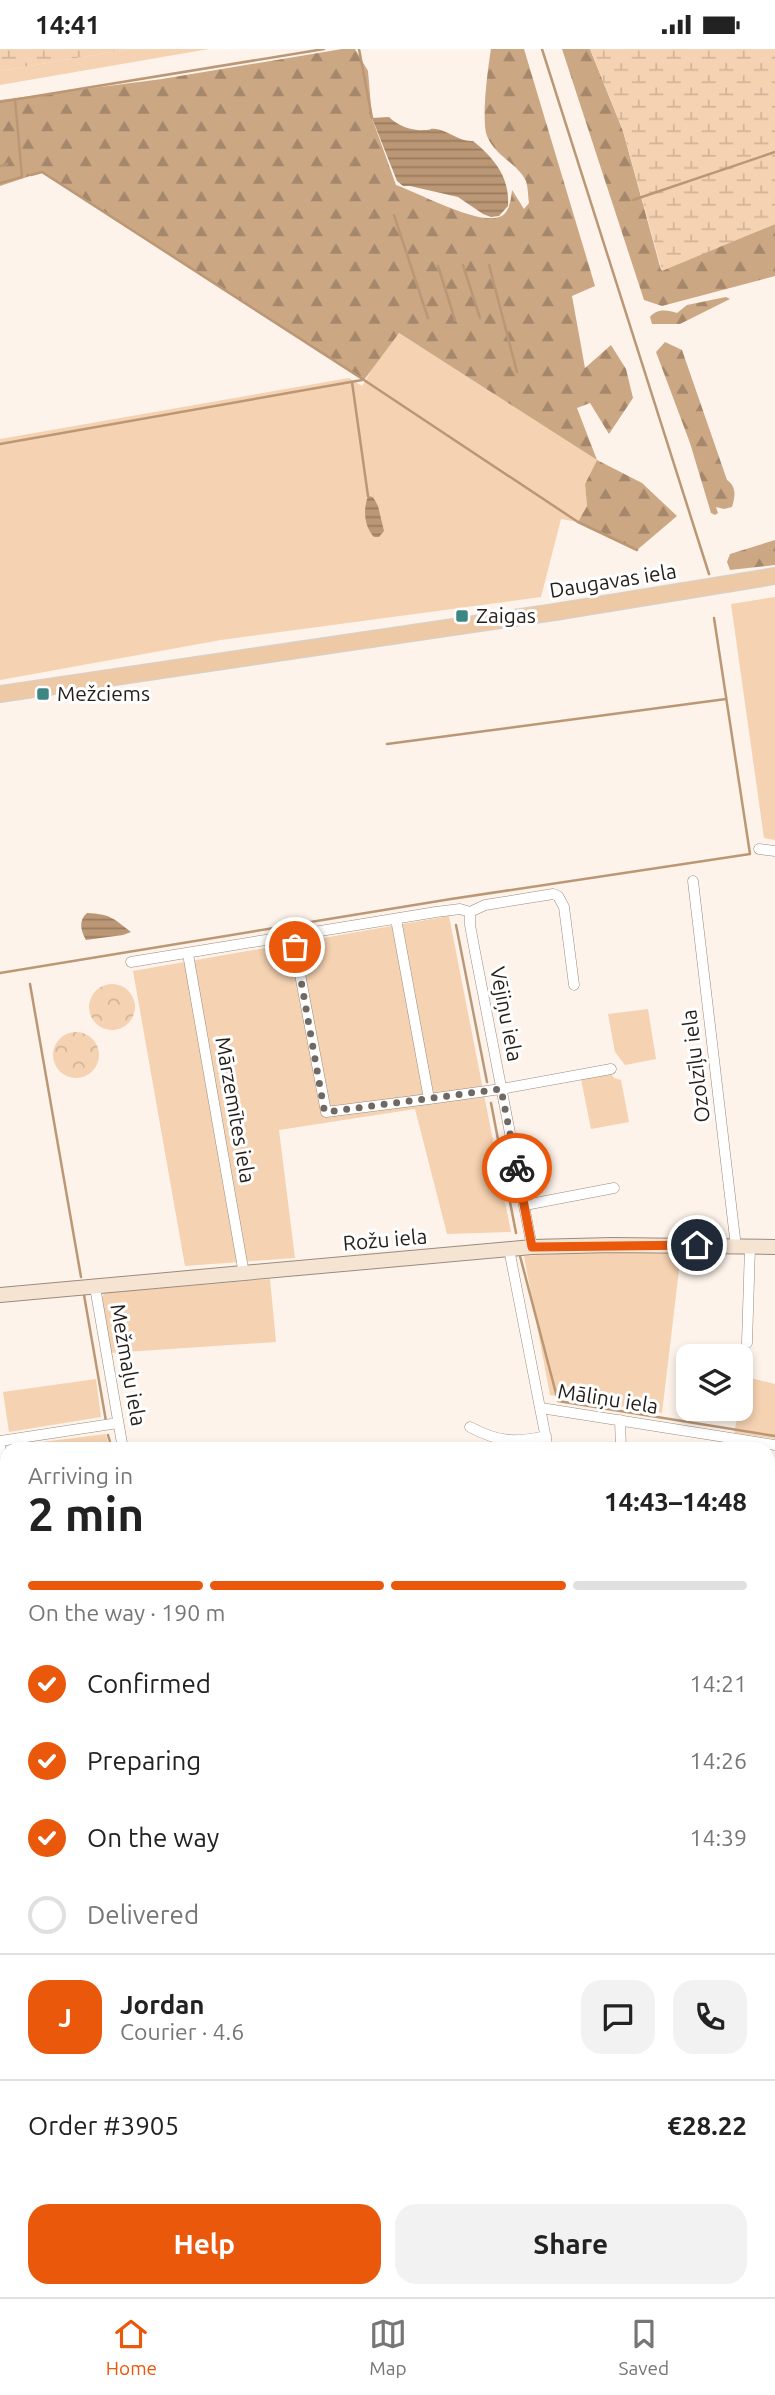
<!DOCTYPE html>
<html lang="en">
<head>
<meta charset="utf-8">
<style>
	:root { --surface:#fff; --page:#f2f2f2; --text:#222; --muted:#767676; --line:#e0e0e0; --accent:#ea580c }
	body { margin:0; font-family:Ubuntu,sans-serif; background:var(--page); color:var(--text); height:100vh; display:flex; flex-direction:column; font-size:26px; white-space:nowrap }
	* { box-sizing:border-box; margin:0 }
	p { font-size:23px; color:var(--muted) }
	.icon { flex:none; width:38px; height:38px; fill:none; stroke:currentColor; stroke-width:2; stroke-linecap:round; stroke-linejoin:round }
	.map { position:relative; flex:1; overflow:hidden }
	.side { position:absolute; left:0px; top:1393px; width:775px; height:856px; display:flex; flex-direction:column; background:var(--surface); border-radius:21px 21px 0 0; box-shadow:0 4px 10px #0003 }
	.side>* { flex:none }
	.fabs { position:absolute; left:676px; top:1295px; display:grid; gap:14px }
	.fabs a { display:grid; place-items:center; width:77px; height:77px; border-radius:14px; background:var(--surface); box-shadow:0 4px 10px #0003; font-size:35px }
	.pin { position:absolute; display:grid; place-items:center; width:60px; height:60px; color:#fff; margin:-30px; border:4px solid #fff; border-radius:50%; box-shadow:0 2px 7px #0007 }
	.courier { position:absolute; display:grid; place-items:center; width:70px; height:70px; margin:-35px; border:5px solid #ea580c; border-radius:50%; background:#fff; color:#222; box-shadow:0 2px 9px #0007 }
	.summary em { font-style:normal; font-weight:600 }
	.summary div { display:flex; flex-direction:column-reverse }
	.summary { display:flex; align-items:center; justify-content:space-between; height:119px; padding:0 28px }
	h1 { font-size:46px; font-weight:600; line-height:52px }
	.bar { display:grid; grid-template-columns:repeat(4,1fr); gap:10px 7px; align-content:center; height:84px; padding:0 28px }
	.bar i { height:9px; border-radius:5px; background:var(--line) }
	.bar .selected { background:var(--accent) }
	.bar p { grid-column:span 4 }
	.line { display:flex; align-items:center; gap:18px; padding:0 28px; border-top:2px solid var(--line) }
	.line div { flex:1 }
	.round { display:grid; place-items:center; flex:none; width:74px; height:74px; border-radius:21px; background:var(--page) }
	ol { padding:0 28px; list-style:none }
	li { display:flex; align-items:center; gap:21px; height:77px }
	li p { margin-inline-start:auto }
	li .icon { padding:7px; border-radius:50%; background:var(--accent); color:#fff; stroke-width:4 }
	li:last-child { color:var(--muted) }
	li i { width:38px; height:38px; border:4px solid var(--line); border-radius:50% }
	.primary-button { display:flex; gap:14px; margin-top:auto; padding:14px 28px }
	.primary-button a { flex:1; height:80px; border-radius:21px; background:var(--accent); color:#fff; font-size:28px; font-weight:600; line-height:80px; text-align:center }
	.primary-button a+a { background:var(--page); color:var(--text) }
	.status { display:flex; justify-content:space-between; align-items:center; height:49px; padding:0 35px; background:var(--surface); direction:ltr }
	.status svg { height:19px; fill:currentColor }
	.dock { display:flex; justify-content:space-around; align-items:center; height:98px; border-top:2px solid var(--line); background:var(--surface); font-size:19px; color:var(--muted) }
	.dock a { display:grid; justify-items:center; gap:4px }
	.dock .selected { color:var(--accent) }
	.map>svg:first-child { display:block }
	.green { fill:#f5d2b1 }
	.forest { fill:url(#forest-firs) }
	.wetland { fill:url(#wetland-marsh) }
	.park { fill:url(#park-crowns) }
	.water { fill:url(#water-rules) }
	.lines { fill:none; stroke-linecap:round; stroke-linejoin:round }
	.stream { stroke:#bb9775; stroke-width:2.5 }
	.street-casing { stroke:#998b7e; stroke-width:11 }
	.secondary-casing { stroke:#998b7e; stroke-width:16 }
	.primary-casing { stroke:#d3d2d1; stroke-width:18 }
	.street { stroke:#fff; stroke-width:10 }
	.secondary { stroke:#f6e4d2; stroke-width:14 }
	.primary { stroke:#edc9a6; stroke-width:16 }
	.done { stroke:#706963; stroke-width:7; stroke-dasharray:0 12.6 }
	.route { stroke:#ea580c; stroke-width:9 }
	.poi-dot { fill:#3e8684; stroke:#fff; stroke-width:2.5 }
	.labels { text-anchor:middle; stroke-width:6; stroke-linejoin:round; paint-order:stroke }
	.street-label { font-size:21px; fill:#241f1a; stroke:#fff }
	.poi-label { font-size:21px; fill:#241f1a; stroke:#fff; text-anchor:start }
</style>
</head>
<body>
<div class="status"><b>14:41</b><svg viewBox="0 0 49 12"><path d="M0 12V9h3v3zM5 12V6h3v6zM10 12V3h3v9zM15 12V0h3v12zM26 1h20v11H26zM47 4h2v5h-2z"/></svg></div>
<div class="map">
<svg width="775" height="2248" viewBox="0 0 775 2248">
	<defs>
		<pattern id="forest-firs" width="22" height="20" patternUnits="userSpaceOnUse" patternTransform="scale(1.75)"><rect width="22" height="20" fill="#cca784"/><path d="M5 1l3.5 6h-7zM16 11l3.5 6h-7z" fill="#a5876b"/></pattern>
		<pattern id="wetland-marsh" width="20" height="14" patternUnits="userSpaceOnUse" patternTransform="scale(1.75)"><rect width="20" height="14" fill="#f5d2b1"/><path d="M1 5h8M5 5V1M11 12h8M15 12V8" fill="none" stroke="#d2b498"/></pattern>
		<pattern id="park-crowns" width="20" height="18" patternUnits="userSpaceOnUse" patternTransform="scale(1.75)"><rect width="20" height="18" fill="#f5d2b1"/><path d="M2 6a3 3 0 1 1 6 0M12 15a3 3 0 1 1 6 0" fill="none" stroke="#d2b498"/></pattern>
		<pattern id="water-rules" width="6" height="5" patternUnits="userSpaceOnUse" patternTransform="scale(1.75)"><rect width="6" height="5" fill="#bb9775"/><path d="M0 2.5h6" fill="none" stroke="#987b5f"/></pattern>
	</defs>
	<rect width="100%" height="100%" fill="#fdf3ea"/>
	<path class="green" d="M129,0H209L0,36V22Z
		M399,284L597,411L585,435L587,457L578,473L561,470L541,548L221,591L0,631V390L349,329L362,337L380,307Z
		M775,548V791L764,789L731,555Z
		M449,867L511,1183L447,1185L415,1060L279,1081L295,1209L185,1217L133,922Z
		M648,960L656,1010L625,1016L615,1003L608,965Z
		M611,1025L614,1029L621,1031L629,1073L591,1080L581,1030Z
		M604,1202L681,1204L662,1364L550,1346L524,1207Z
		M270,1230L276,1293L110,1304L100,1252L104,1244Z
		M746,1328L775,1335V1390L734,1384Z
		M96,1330L101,1368L9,1383L3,1343Z
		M106,1385L109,1400H11L10,1397Z
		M0,1452L7,1495V1538L0,1544Z"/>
	<path class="forest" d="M342,0H355L368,22L372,69L396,136C419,144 477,176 499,168C510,165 511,149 512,141L524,160L529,154C528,147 528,138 526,132C517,114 495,107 487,87C481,71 488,18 491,0H524L595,237L572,247L585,319L611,296L626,320L633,349L609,385L590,354L577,359L597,411L642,434L677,467L637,501L578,473L587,457L585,435L597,411L399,284L364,331L42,123L0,137V51L162,30Z
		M562,0H590L623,82L661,221L775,175V227L662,257L644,251Z
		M726,248L730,250L680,275H652L650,268C657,259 668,261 677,264L687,256Z
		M665,293L682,301L727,431C737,438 735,448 732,458L724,460L716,458L718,464L715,466L711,464L690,394L656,303Z
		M775,491V516L730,521L727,513L730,505Z
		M7,1541V1923L0,1907V1547Z
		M768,1574L775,1576V2248H0V2022L7,2015V2242H768Z"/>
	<path class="wetland" d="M0,0H129L0,22Z
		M590,0H775V175L662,222L623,82Z"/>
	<path class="park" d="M89 958a23 23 0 1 1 46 0a23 23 0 1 1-46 0Z
		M53 1006a23 23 0 1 1 46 0a23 23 0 1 1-46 0Z"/>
	<path class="water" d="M389,68C398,77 412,82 425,81C433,81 428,79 436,80C450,82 459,93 473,92C494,109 510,128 508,157L499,167L491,168L483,165L458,148L410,137H403L397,132L372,69Z
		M368,447L373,448L378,457L384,482L379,488H374C364,477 363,461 368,447Z
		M87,864C110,865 113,869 131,883L123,886L86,891C81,882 78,872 87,864Z"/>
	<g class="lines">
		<path class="stream" d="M359,0L372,69
			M542,0L709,525
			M0,53L324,0
			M0,117L7,115
			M31,126L42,123L364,331L578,473L637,501
			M0,134L22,128L15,50
			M633,151L775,103
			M394,166L428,269
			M463,216L480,269
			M489,216L517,323
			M438,217L455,271
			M352,333L368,447
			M0,395L362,331
			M387,695L726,650
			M456,876L487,1033
			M0,924L451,850L750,805L714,569
			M30,935L81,1228
			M491,1054L516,1184
			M520,1207L558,1352L775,1387
			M84,1246L106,1372
			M108,1386L112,1400
			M0,1541L7,1535
			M768,1565L775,1567
			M0,1620L7,1614
			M0,1755L7,1760
			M722,2242L731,2248
			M326,2248L339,2242"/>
		<g class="street-casing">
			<path id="street" d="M759,800L775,802
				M693,832L736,1198
				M470,863V876L475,903L532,1198
				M396,870L429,1050L501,1040L611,1020
				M293,888L326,1063L429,1050
				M188,905L244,1225
				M131,913L436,863L460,860L470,863L485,856L553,845L558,847L564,858L574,936
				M525,1156L614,1139
				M509,1200L548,1400
				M95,1238L123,1400
				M747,1294L750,1198
				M541,1359L775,1396
				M620,1371L621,1400
				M470,1378C498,1393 515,1394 546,1387
				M0,1392L118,1374
				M0,1396L7,1439
				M768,1493L775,1494"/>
		</g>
		<g class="secondary-casing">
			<path id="secondary" d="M0,1246L532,1198L612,1196L775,1198"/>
		</g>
		<g class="primary-casing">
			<path id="primary" d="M0,645L555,563L775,527"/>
		</g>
		<use href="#street" class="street"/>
		<use href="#secondary" class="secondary"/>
		<use href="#primary" class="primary"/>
	</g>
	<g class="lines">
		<path class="done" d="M295,898L324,1060L326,1063L501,1040L517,1119"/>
		<path class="route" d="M517,1119L532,1198L697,1196"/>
	</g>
	<g class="poi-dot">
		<rect x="455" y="560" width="14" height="14" rx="3.5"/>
		<rect x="36" y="638" width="14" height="14" rx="3.5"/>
	</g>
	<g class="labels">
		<g class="street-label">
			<text transform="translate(613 532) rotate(-9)" y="7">Daugavas iela</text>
			<text transform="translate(506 965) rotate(79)" y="7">Vējiņu iela</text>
			<text transform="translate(696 1017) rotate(-97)" y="7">Ozolzīļu iela</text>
			<text transform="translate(235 1061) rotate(80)" y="7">Mārzemītes iela</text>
			<text transform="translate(385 1191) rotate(-5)" y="7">Rožu iela</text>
			<text transform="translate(128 1316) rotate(80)" y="7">Mežmaļu iela</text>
			<text transform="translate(608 1350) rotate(9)" y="7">Māliņu iela</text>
		</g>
		<g class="poi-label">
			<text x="476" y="574">Zaigas</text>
			<text x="57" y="652">Mežciems</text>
		</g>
	</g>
</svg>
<div class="fabs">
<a><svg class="icon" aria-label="layers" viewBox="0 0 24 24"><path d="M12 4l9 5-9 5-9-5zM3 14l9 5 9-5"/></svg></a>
</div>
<div class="pin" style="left:295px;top:898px;background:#ea580c"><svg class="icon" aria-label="bag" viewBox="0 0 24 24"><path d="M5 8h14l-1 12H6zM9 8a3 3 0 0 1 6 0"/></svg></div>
<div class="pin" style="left:697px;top:1196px;background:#1f2937"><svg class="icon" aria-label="home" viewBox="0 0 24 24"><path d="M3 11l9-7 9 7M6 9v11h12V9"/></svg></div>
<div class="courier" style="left:517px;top:1119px"><svg class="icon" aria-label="bike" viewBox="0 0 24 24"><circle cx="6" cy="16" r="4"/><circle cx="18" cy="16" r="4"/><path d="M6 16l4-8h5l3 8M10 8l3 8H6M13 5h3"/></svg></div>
<section class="side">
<div class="summary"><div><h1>2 min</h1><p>Arriving in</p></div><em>14:43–14:48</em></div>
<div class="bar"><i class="selected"></i><i class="selected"></i><i class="selected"></i><i></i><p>On the way · 190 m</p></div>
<ol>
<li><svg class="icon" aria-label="check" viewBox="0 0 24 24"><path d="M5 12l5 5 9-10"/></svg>Confirmed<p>14:21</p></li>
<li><svg class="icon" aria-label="check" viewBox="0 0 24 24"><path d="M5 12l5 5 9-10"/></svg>Preparing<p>14:26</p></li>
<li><svg class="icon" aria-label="check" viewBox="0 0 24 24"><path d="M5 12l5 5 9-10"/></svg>On the way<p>14:39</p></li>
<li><i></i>Delivered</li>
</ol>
<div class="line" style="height:126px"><b class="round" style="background:var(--accent);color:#fff">J</b><div><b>Jordan</b><p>Courier · 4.6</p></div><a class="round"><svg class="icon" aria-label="chat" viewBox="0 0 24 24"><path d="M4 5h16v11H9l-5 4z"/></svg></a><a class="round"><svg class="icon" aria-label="phone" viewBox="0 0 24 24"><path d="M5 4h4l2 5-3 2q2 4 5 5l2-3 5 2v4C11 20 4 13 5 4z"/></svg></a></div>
<div class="line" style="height:91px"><div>Order #3905</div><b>€28.22</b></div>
<div class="primary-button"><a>Help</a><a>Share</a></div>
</section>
</div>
<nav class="dock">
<a class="selected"><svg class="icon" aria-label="home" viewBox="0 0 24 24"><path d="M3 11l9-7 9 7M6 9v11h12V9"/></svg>Home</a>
<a><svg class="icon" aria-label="map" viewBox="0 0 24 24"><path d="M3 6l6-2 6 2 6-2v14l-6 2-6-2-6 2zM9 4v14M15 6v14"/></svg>Map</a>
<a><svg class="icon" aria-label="saved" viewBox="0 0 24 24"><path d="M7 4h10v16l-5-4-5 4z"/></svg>Saved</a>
</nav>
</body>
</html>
